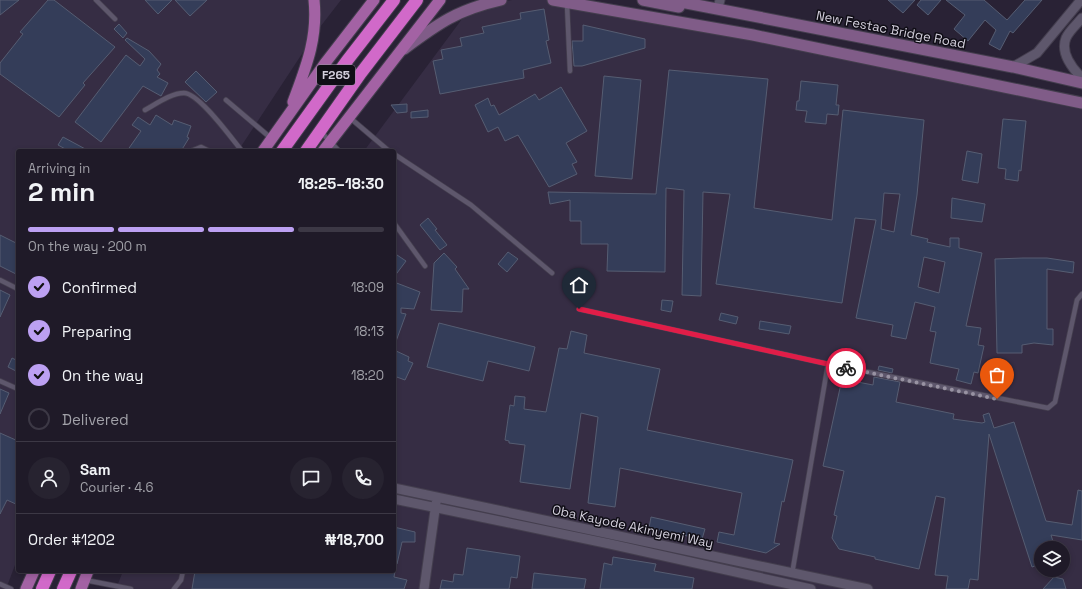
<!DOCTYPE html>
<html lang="en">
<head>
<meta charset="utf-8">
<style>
	:root { --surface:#1f1a28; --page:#272330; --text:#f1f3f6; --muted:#a1a1a8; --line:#3c3845; --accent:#bca0f2 }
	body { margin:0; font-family:"Space Grotesk",sans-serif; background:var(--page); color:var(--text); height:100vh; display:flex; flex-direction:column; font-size:15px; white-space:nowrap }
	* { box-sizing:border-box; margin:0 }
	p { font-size:13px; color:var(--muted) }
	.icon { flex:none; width:22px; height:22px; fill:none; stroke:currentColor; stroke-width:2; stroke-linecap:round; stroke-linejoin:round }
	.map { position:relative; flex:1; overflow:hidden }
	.details { position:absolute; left:16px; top:149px; width:380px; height:424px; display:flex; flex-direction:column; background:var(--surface); border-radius:4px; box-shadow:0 2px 6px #0003,0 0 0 1px var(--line) }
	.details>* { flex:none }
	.fabs { position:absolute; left:1034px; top:541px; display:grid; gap:8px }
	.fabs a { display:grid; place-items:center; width:36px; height:36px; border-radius:50%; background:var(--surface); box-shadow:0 2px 6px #0003,0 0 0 1px var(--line); font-size:20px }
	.pin { position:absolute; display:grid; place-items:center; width:34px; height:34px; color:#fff; margin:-41px -17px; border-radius:50% 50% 50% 0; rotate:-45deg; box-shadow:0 0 4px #0007 }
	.pin .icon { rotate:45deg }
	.courier { position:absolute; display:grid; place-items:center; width:40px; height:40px; margin:-20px; border:3px solid #e11d48; border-radius:50%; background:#fff; color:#222; box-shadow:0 1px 5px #0007 }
	.summary em { font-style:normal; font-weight:700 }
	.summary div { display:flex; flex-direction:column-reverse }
	.summary { display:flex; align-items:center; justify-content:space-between; height:68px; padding:0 12px }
	h1 { font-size:26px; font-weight:700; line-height:30px }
	.bar { display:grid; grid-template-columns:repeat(4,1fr); gap:6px 4px; align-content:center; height:48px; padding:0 12px }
	.bar i { height:5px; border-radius:3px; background:var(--line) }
	.bar .on { background:var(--accent) }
	.bar p { grid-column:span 4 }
	.line { display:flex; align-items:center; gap:10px; padding:0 12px; border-top:1px solid var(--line) }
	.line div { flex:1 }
	.round { display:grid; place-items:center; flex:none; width:42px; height:42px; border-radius:21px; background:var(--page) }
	ol { padding:0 12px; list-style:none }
	li { display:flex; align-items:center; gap:12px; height:44px }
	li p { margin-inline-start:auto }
	li .icon { padding:4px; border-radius:50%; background:var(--accent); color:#111; stroke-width:4 }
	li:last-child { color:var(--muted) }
	li i { width:22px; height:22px; border:2px solid var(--line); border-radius:50% }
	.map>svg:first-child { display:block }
	.built { fill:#362d44; fill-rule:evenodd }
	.building { fill:#343d59; stroke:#565d72; fill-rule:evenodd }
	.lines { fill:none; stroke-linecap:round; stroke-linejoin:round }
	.service-casing { stroke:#443e4e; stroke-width:6 }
	.minor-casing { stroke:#443e4e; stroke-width:11 }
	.secondary-casing { stroke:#443e4e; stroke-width:13 }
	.primary-casing { stroke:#443e4e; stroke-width:13 }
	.motorway-casing { stroke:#443e4e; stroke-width:14 }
	.service { stroke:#5e576c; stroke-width:4.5 }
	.minor { stroke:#5e576c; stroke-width:9 }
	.secondary { stroke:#805c88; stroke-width:11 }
	.primary { stroke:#a362a4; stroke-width:11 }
	.motorway { stroke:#d169c9; stroke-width:12 }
	.done { stroke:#9892a2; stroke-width:4; stroke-dasharray:0 7.2 }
	.route { stroke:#e11d48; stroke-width:5 }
	.labels { text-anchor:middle; stroke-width:3; stroke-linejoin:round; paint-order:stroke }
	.shield { fill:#100e16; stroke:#9895a1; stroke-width:1 }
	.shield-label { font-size:12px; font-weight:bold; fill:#d3cfdc }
	.street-label { font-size:13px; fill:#d3cfdc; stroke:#100e16 }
</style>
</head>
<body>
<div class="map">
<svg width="1082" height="589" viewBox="0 0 1082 589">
	<rect width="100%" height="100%" fill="#292235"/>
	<path class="built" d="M0,0H341L317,31L238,151H18V557L6,589H0Z
		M512,0H592L1082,107V589H116L123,571H394V151H364L462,19L501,2ZM1041,548H1063V570H1041Z"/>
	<path class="building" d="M0,0H19L0,15Z
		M48,0H54L115,47L83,83L85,85L59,117L0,74V63L23,34L20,32Z
		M145,0H172L158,14Z
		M175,0H207L190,16Z
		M888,0H915L903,13Z
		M921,0H941L928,15L917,5Z
		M946,0H984L1007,20L1025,0H1042L1013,33L1010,31L1000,50L989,44L996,30L985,20L968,41L954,29L965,15Z
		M544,9L549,40L546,41L551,63L523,70L524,78L440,94L433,61L443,59L441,50L462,46L460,38L484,33L482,27L521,19L520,13Z
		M119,24L127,33L123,38L114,29Z
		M583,25L645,39V48L582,66H574L572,41H583Z
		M127,38L149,51L161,64L157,70L160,74L157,77L168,83L161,96L143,86L101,142L75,122L126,55L140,66L145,59L125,40Z
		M669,70L768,79L754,208L832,220L843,110L924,120L917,195L911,235L928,239L927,242L950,247V238H959V248L982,253L966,326L981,328L978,345L984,346L978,373L974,372L971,384L956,380L959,369L930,363L936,332L930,331L935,307L915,302L906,339L891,336L893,325L856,318L876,220L855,218L842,303L716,284L730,194L703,192L701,296L682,295L684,190L666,188L665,272L607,271L608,244H581V221H570V200L550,204L548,192L656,194ZM884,193L900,194L894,232L881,229ZM924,257L945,262L939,293L918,287Z
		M196,71L217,92L206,102L185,82Z
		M604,76L641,80L632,179L595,176Z
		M801,81L838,85L836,105H839L838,115L827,114L826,124L805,122L807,111L796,110L797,101H799Z
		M561,87L587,131L566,143L577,162L572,164L577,174L549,187L518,135L505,141L498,127L488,132L475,105L488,98L491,106L494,105L499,115L535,94L539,100Z
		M407,104V112L397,113L391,105Z
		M428,110V117L411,118V112Z
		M156,115L172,125L174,120L191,126L187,137L189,138L181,151H127L141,131L132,125L138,117L150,125Z
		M1003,119L1026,121L1021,171L1019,170L1018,181L1005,179L1006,169L998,168Z
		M63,137L89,151H69L58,145Z
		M967,151L982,154L978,183L962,180Z
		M952,198L985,204L982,222L951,218Z
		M428,218L437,229L435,230L447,245L440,250L420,225Z
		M0,235L18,244V275L0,266Z
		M508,252L518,259L507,272L498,264Z
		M394,253L406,261L394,277Z
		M444,253L457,267L455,269L469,289H463L462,312L431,310L434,263Z
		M1023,258H1047L1074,262L1073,273L1047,269V329H1053V345L1034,343L1022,345V353H997L995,259Z
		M394,282L420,292L414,309L401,308V313L406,314L395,344Z
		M0,290L10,295L0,317Z
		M662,300L673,301L671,312L661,310Z
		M721,313L738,317L736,324L719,320Z
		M760,321L791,326L789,334L759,329Z
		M439,323L535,347L529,371L488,361L483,381L427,367Z
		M571,331L587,335L584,353L660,369L647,430L793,460L784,502L782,501L774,543L780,544L766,553L717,542L719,532L734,535L742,493L620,468L615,507L588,503L598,417L581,413L570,489L520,482L525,445L509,443V441L505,440L510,405L514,406L515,396L525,397L524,409L546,412L559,348L567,349Z
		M394,350L409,357L408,361L413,363L405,380L394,376Z
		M12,358L18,361V372L8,367Z
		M879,366L893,369L892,373L878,370Z
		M874,377L900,382L896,402L954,414L953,419L982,423L985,422L983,415L989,413L994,428L1014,422L1046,521L1072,525L1078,490L1082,491V540L1051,535L1055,548H1041V564L1032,567L989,434L978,580L970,579L968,589H946L948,576L935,575L945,498L936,496L919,569L875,559V557L839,549L832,538L837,516L834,515L844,471L823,466L842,379L873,385Z
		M0,389L9,393L0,414Z
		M0,433L18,441V505L7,500L0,514Z
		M651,517L705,529L702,539L649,528Z
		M394,527L415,532V542H402L397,564H394Z
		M467,548L520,556L517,578L511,577L509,589H440L442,580L453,582L454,574L463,575Z
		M613,557L656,564L654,571L694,578L692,589H600L604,563L612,565Z
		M195,571H395L394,577L407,580L404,589H192Z
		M534,573L586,579L584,589H532Z
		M1054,577L1063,579L1066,589H1043Z"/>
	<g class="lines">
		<g class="service-casing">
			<path id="service" d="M96,0L115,19
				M567,4L570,71
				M226,100L272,139
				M145,110C156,104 171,93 184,93C199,93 232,139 242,151
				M349,117L389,151
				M321,132L339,151
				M191,151L201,147L209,151
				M394,154L471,205L552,273
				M394,223L425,266
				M0,280L18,289
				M579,309L828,364L1048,408L1055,402L1077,300L1082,294
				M0,381L18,389
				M792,574L828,364
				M85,580L131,589
				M0,584L11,589
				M174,589L181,580L183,571"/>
		</g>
		<g class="minor-casing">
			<path id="minor" d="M718,8L720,0
				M1082,18C1077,24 1069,31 1066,38C1060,53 1073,69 1082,78
				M1013,67L1037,53L1081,0
				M394,488L868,589
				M394,499L610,544L811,589
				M424,589L436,503"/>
		</g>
		<g class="secondary-casing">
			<path id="secondary" d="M553,0L753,35L1082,103
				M643,0L679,7
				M671,0L1013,67L1082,83
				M404,49C439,23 457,10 501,0"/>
		</g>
		<g class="primary-casing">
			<path id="primary" d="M293,102C306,67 318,38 314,0
				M263,151L326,62L374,0
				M323,151L440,0
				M26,589L34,571
				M81,589L88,571"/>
		</g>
		<g class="motorway-casing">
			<path id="motorway" d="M282,151L346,62L394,0
				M306,151L361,73L417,0
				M42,589L50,571
				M63,589L71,571"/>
		</g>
		<use href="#service" class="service"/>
		<use href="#minor" class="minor"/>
		<use href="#secondary" class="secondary"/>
		<use href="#primary" class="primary"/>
		<use href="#motorway" class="motorway"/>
	</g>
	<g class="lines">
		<path class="done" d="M846,368L997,399"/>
		<path class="route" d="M579,309L846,368"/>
	</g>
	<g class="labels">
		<rect class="shield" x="317" y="65" width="38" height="20" rx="3"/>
		<g class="shield-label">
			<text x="336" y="79">F265</text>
		</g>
		<g class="street-label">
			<text transform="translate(891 29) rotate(11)" y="5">New Festac Bridge Road</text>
			<text transform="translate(633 526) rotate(12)" y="5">Oba Kayode Akinyemi Way</text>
		</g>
	</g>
</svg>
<div class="fabs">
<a><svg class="icon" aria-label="layers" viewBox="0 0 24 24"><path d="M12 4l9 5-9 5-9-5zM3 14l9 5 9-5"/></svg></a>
</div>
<div class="pin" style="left:997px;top:399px;background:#ea580c"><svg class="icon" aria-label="bag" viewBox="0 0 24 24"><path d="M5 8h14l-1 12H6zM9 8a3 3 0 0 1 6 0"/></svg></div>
<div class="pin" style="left:579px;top:309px;background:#1f2937"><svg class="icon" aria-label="home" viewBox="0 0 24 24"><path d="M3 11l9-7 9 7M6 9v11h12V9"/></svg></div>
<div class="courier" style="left:846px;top:368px"><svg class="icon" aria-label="bike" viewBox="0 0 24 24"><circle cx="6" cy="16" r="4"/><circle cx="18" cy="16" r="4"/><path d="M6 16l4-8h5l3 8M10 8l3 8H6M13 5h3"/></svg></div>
<section class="details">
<div class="summary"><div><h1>2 min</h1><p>Arriving in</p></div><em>18:25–18:30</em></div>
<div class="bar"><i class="on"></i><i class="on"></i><i class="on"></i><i></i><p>On the way · 200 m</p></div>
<ol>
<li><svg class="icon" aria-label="check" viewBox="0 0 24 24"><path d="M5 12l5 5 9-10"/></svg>Confirmed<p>18:09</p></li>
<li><svg class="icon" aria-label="check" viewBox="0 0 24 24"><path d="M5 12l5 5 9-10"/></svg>Preparing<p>18:13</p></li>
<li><svg class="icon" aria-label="check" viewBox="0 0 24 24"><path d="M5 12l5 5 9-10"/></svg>On the way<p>18:20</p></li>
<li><i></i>Delivered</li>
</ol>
<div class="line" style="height:72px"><a class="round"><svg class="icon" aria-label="person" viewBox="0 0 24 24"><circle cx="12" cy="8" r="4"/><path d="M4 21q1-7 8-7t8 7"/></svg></a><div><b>Sam</b><p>Courier · 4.6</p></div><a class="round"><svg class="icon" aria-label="chat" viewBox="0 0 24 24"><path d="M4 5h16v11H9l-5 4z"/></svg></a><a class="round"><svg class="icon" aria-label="phone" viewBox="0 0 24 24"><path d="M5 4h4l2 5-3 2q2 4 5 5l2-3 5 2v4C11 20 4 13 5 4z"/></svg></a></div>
<div class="line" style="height:52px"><div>Order #1202</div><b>₦18,700</b></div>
</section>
</div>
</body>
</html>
